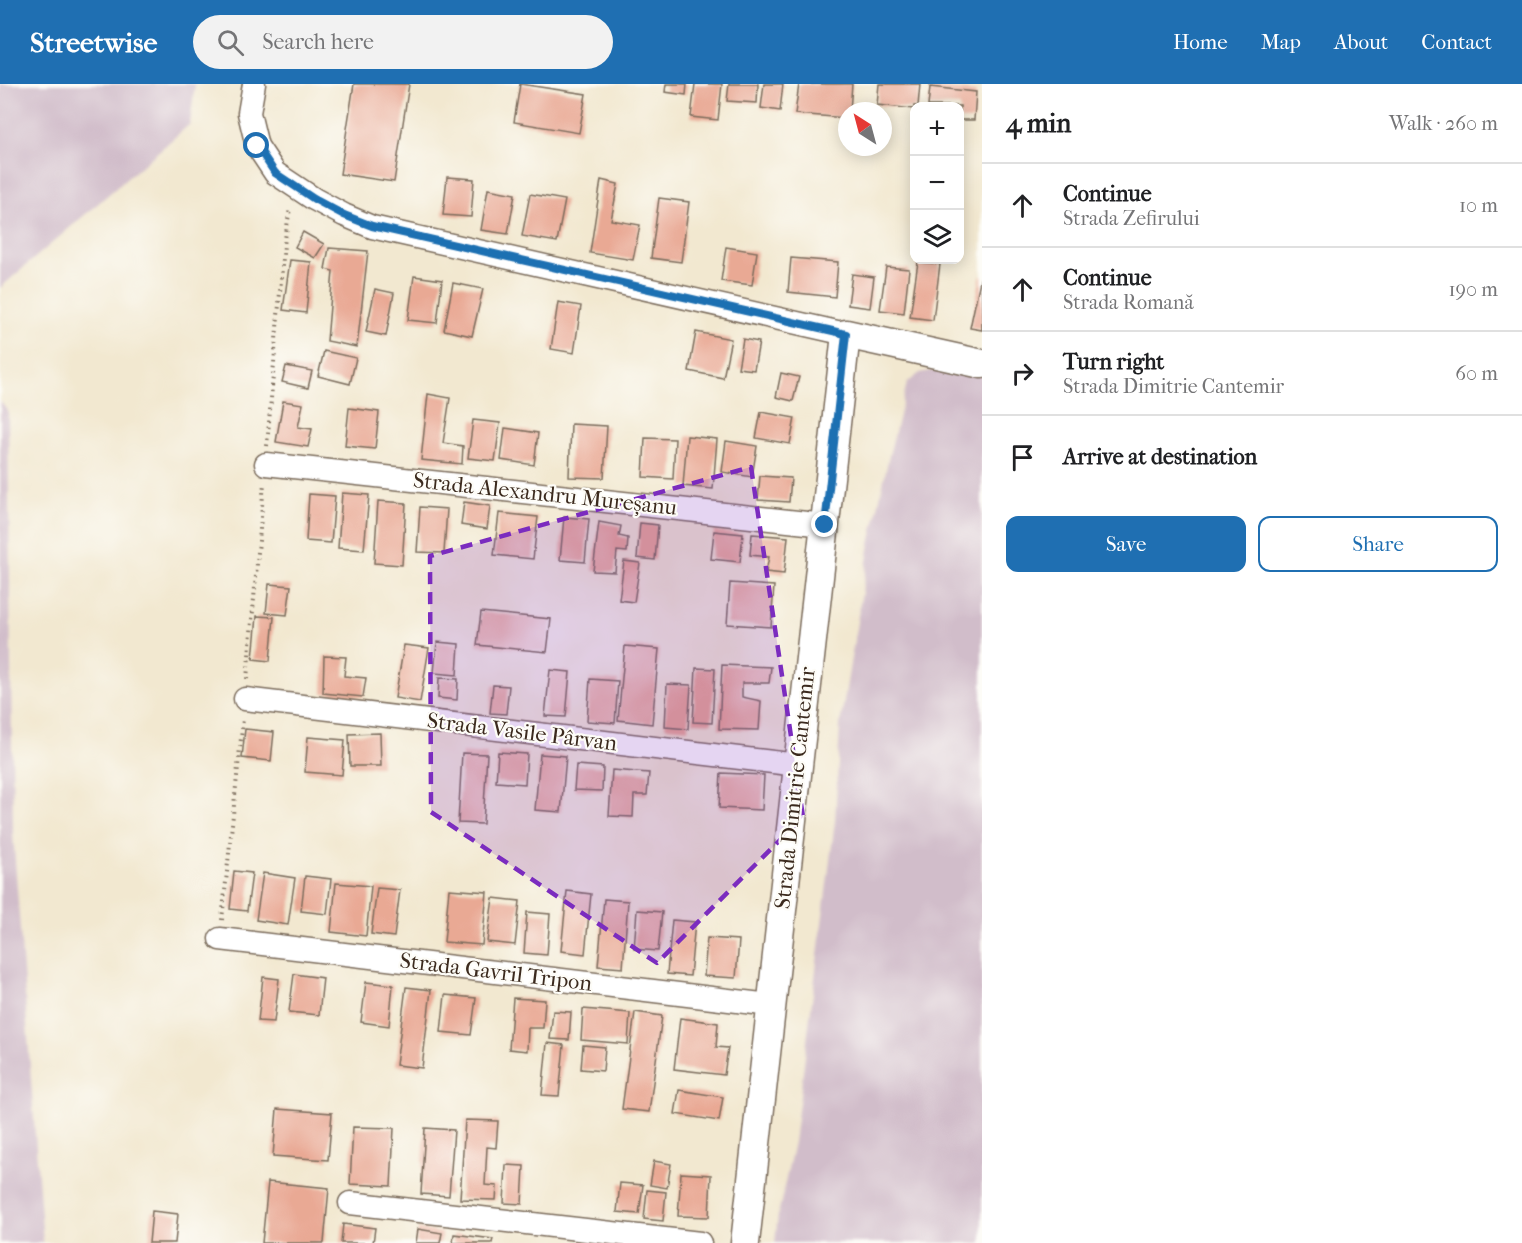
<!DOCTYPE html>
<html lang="en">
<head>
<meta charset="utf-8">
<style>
  body { margin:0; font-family:"IM FELL French Canon",serif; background:#f2f2f2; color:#202124 }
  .controls { position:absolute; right:18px; top:18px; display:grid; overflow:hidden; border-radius:12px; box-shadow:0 3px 15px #0003 }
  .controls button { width:54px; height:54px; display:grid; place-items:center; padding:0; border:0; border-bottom:2px solid #e0e0e0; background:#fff; color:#202124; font:30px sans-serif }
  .compass { position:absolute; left:838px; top:18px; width:54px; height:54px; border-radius:50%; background:#fff; box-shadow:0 3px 15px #0003; rotate:324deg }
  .stop { position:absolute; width:18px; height:18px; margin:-14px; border:4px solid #1f6fb2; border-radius:50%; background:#fff }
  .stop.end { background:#1f6fb2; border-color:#fff; box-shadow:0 2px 6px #0008 }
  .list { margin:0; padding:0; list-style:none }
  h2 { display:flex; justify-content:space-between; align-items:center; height:78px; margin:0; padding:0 24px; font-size:26px }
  h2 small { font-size:20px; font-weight:400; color:#757577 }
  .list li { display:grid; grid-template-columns:39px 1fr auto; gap:18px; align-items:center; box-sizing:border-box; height:84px; padding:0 24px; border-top:2px solid #e0e0e0 }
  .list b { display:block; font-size:22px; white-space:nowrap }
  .list p { margin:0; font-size:20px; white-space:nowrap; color:#757577 }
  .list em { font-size:20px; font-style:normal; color:#757577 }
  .actions { display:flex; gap:12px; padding:18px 24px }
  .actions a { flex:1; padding:14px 0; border:2px solid #1f6fb2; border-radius:12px; text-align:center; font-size:21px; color:#1f6fb2 }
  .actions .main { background:#1f6fb2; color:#fff }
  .icon { flex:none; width:33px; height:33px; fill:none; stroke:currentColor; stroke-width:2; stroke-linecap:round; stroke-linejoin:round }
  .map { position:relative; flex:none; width:982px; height:1159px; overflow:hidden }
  header { display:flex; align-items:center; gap:36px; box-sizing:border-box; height:84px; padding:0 30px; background:#1f6fb2; color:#fff }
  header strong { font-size:28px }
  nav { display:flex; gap:33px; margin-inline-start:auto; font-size:21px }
  .search { width:420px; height:54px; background:#f2f2f2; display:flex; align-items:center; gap:15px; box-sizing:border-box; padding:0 21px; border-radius:33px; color:#757577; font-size:22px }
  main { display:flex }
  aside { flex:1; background:#fff }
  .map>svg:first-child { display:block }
</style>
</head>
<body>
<header>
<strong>Streetwise</strong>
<div class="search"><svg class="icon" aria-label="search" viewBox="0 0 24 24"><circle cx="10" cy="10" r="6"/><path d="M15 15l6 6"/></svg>Search here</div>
<nav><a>Home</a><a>Map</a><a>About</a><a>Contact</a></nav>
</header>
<main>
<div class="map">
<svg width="982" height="1159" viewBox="0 0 982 1159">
  <rect width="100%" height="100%" fill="#fdfcf7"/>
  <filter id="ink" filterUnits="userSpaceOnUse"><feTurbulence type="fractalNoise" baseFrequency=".0167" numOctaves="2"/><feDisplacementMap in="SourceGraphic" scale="12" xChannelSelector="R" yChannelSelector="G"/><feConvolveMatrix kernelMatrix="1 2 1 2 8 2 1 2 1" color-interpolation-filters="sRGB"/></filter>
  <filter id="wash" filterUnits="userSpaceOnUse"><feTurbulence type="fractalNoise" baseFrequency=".008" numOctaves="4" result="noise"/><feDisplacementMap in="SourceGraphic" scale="24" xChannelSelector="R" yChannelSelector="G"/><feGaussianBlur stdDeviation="1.35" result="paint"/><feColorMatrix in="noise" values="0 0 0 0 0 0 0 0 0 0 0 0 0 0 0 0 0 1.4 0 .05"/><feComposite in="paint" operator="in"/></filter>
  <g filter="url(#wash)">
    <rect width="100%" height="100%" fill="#f2e8d0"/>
    <path fill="#d1bdca" d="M0 0H195L190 40 0 204Z
      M982 280V1159H775L778 1131 794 1058 835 737 840 641 869 465 889 372 907 299 920 289 956 282Z
      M0 317 8 328 13 749 43 1159H0Z"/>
    <g id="blocks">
      <path fill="#e9a994" d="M354 0H409L394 98 340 90Z
        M520 0 586 10 579 49 514 38Z
        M666 0H687L686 11 665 8Z
        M695 0H722L718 36 691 33Z
        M729 0H758L757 19 727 17Z
        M764 0H783L780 27 761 24Z
        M799 0H852L850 27H847V34L795 30Z
        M879 0H920L918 22H914V25L877 21Z
        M930 3 976 8 974 36H960V22H928Z
        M447 93 474 95 471 133 443 131Z
        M601 96 618 100 611 136 640 141 633 176 590 169Z
        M488 105 515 110 508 150 481 146Z
        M530 110 565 116 557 158 522 152Z
        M659 114 689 118 681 178 651 174Z
        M303 148 324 160 315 174 295 163Z
        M726 163 757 168 752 201 721 197Z
        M329 164 368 167 357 263 327 257 333 187 325 185Z
        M791 174 838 178 835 213 788 208Z
        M290 176 311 178 306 229 283 226Z
        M918 178 940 180 933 236 910 233Z
        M886 183 909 185 904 229 880 226Z
        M852 190 874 193 870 224 848 221Z
        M414 192 442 196 437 239 408 236Z
        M981 192H982V246L970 244Z
        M453 199 483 205 472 252 444 246Z
        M375 205 394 209 386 252 366 248Z
        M558 218 581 222 574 269 551 265Z
        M696 248 731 255 723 294 689 287Z
        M743 255 759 258 754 286 738 284Z
        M324 267 356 274 350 300 318 292Z
        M286 282 312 287 308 304 282 298Z
        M781 289 799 293 793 317 776 313Z
        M428 310 450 314 443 359 463 362 462 380 421 376Z
        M283 317 303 320 298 343 312 345 308 363 276 358Z
        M349 324 379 328 375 365 345 362Z
        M761 328 795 334 790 360 756 354Z
        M473 336 500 339 495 377 468 374Z
        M571 340 607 342 604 394 569 393Z
        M505 344 538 349 534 381 501 376Z
        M687 352 717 355 713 405 683 402Z
        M645 354 675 355 673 395 643 393Z
        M726 357 757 362 752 393 722 388Z
        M760 392 791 394 789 418 758 416Z
        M342 409 369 411 364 466 338 464Z
        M309 410 335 412 331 459 306 457Z
        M378 417 406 419 402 481 374 479Z
        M464 418 490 422 487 445 461 441Z
        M420 423 447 425 444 469 417 468Z
        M499 429 538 433 533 475 494 471Z
        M564 433 589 435 585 478 560 476Z
        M599 438 621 442 619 452 628 454 627 468 617 467 615 488 593 487Z
        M640 439 658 441 655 476 637 474Z
        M714 447 743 450 740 478 711 475Z
        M752 450 788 453 784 490 766 488 769 473 750 471Z
        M624 477 640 479 634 518 619 516Z
        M730 499 774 502 771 543 727 540Z
        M269 500 291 502 287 531 266 529Z
        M481 528 551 535 547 568 477 561Z
        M257 532 274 533 270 577 253 575Z
        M437 558 459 560 457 591 434 589Z
        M404 561 429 564 420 618 395 614Z
        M625 562 659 565 652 640 618 636Z
        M324 572 346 573 344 592 366 594 363 613 323 609Z
        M722 581 771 583 769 599H742V613L761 617 759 646 719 645Z
        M696 584 715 585 712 639 693 638Z
        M550 586 570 588 566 633 545 632Z
        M439 594 458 595 457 616 438 614Z
        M590 595 618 597 615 639 587 637Z
        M667 600 691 601 688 645 665 643Z
        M493 601 509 602 506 630 490 629Z
        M245 645 274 648 271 677 242 674Z
        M380 649 381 682H350L349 650Z
        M308 653 345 656 342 691 305 688Z
        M498 668 527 670 525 700 496 698Z
        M462 669 487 670 483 740 458 739Z
        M540 670 566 672 561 728 535 726Z
        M576 681 603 683 602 707 574 706Z
        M612 686 649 689 647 711H634L633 733 609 732Z
        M721 689 764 691 762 726 719 724Z
        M234 787 252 789 247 827 230 825Z
        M263 789 295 794 288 841 256 836Z
        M305 792 331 795 327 830 301 827Z
        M336 799 371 802 366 852 331 848Z
        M377 804 400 806 394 853 371 850Z
        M449 805 487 808 482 861 444 858Z
        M567 807 591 810 585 870 561 867Z
        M493 814 520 817 515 861 487 858Z
        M604 815 628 817 623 884 598 882Z
        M637 826 662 828 658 867 634 865Z
        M527 828 550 830 547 871 524 869Z
        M672 836 695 838 690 892 667 890Z
        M707 854 739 856 736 894 704 892Z
        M294 890 323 894 319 931 289 928Z
        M263 893 279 895 274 938 258 937Z
        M366 898 393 901 389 942 361 938Z
        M406 903 431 906 422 984 396 981Z
        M445 911 476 914 471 951 441 948Z
        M513 914 545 916 543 944H528L527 967 509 965Z
        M583 925 630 929 628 960 581 956Z
        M553 927 571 928 569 956 550 955Z
        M635 928 662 932 649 1028 622 1025Z
        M680 934 718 939 716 963 728 964 724 991 674 985Z
        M547 959 564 961 559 1012 542 1011Z
        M583 961 605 963 603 987 581 985Z
        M679 1006 723 1013 719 1037 675 1030Z
        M277 1025 332 1029 328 1076 273 1072Z
        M465 1036 498 1037 496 1064 487 1063 485 1101 497 1102 496 1116 460 1115Z
        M353 1043 394 1044 391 1102 350 1100Z
        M425 1044 454 1046 449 1112 421 1110Z
        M654 1077 671 1080 667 1104 650 1101Z
        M506 1081 524 1082 522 1120 504 1119Z
        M681 1089 711 1091 709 1133 678 1132Z
        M268 1098 329 1104 324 1159H262Z
        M620 1099 643 1101 639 1130 617 1128Z
        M647 1106 666 1108 663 1137 644 1135Z
        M152 1127 178 1130 175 1159H149Z
        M343 1140 375 1144 373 1159H341Z
        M418 1145 442 1149 440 1159H416Z
        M454 1150 493 1155 492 1159H453Z"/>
    </g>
  </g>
  <g filter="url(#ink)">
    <use href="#blocks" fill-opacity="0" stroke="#7b6c5c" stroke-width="1.5"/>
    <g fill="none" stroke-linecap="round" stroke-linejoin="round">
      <defs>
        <path id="minor" d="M254 0 249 29 257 62 275 89 314 115 344 131 372 143 846 250
          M266 380 825 441
          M245 615 798 681
          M220 855 771 921
          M350 1119 700 1159"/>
        <path id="tertiary" d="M745 1159 846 250 982 280"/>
      </defs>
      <use href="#minor" stroke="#7b6c5c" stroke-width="25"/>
      <use href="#tertiary" stroke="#7b6c5c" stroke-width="31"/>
      <path stroke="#7b6c5c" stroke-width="4" stroke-dasharray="1.5 4.5" stroke-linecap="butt" d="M267 362 284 161 290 124
        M247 595 264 399
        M222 836 243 635"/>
      <use href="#minor" stroke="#fff" stroke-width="22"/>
      <use href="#tertiary" stroke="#fff" stroke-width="28"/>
    </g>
  </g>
  <g fill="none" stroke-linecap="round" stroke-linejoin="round" filter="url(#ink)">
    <path stroke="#1f6fb2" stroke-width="8" d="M257 62 275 89 314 115 344 131 372 142 846 250 825 441"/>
  </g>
  <path fill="#7b2cbf" fill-opacity="0.2" stroke="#7b2cbf" stroke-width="4.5" stroke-dasharray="12 8" stroke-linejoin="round" d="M751 383 803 733 657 879 431 728 430 472Z"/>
  <g text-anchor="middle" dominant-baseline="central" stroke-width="4.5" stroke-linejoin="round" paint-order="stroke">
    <g font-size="22" fill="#3b2a1e" stroke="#fdfcf7">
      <text transform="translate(545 410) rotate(6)">Strada Alexandru Mureșanu</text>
      <text transform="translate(522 648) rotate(7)">Strada Vasile Pârvan</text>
      <text transform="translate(795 704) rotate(-84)">Strada Dimitrie Cantemir</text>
      <text transform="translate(496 888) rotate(7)">Strada Gavril Tripon</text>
    </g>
  </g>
</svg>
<div class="controls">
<button>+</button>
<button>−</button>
<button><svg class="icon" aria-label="layers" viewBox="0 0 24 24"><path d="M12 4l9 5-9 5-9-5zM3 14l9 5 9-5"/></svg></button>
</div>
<svg class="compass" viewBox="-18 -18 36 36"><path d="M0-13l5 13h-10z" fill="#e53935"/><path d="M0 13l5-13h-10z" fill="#757577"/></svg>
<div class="stop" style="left:257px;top:62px"></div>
<div class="stop end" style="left:825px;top:441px"></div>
</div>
<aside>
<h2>4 min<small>Walk · 260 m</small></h2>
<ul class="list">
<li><svg class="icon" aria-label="ahead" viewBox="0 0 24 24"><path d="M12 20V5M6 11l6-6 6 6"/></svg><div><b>Continue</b><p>Strada Zefirului</p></div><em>10 m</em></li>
<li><svg class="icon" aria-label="ahead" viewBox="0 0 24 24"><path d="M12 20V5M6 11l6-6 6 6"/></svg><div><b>Continue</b><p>Strada Romană</p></div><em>190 m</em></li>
<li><svg class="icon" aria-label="right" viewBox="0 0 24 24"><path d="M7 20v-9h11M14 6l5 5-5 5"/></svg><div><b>Turn right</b><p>Strada Dimitrie Cantemir</p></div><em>60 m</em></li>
<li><svg class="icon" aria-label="arrive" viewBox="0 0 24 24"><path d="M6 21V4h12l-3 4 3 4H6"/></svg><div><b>Arrive at destination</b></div></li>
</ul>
<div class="actions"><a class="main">Save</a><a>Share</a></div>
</aside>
</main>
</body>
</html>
